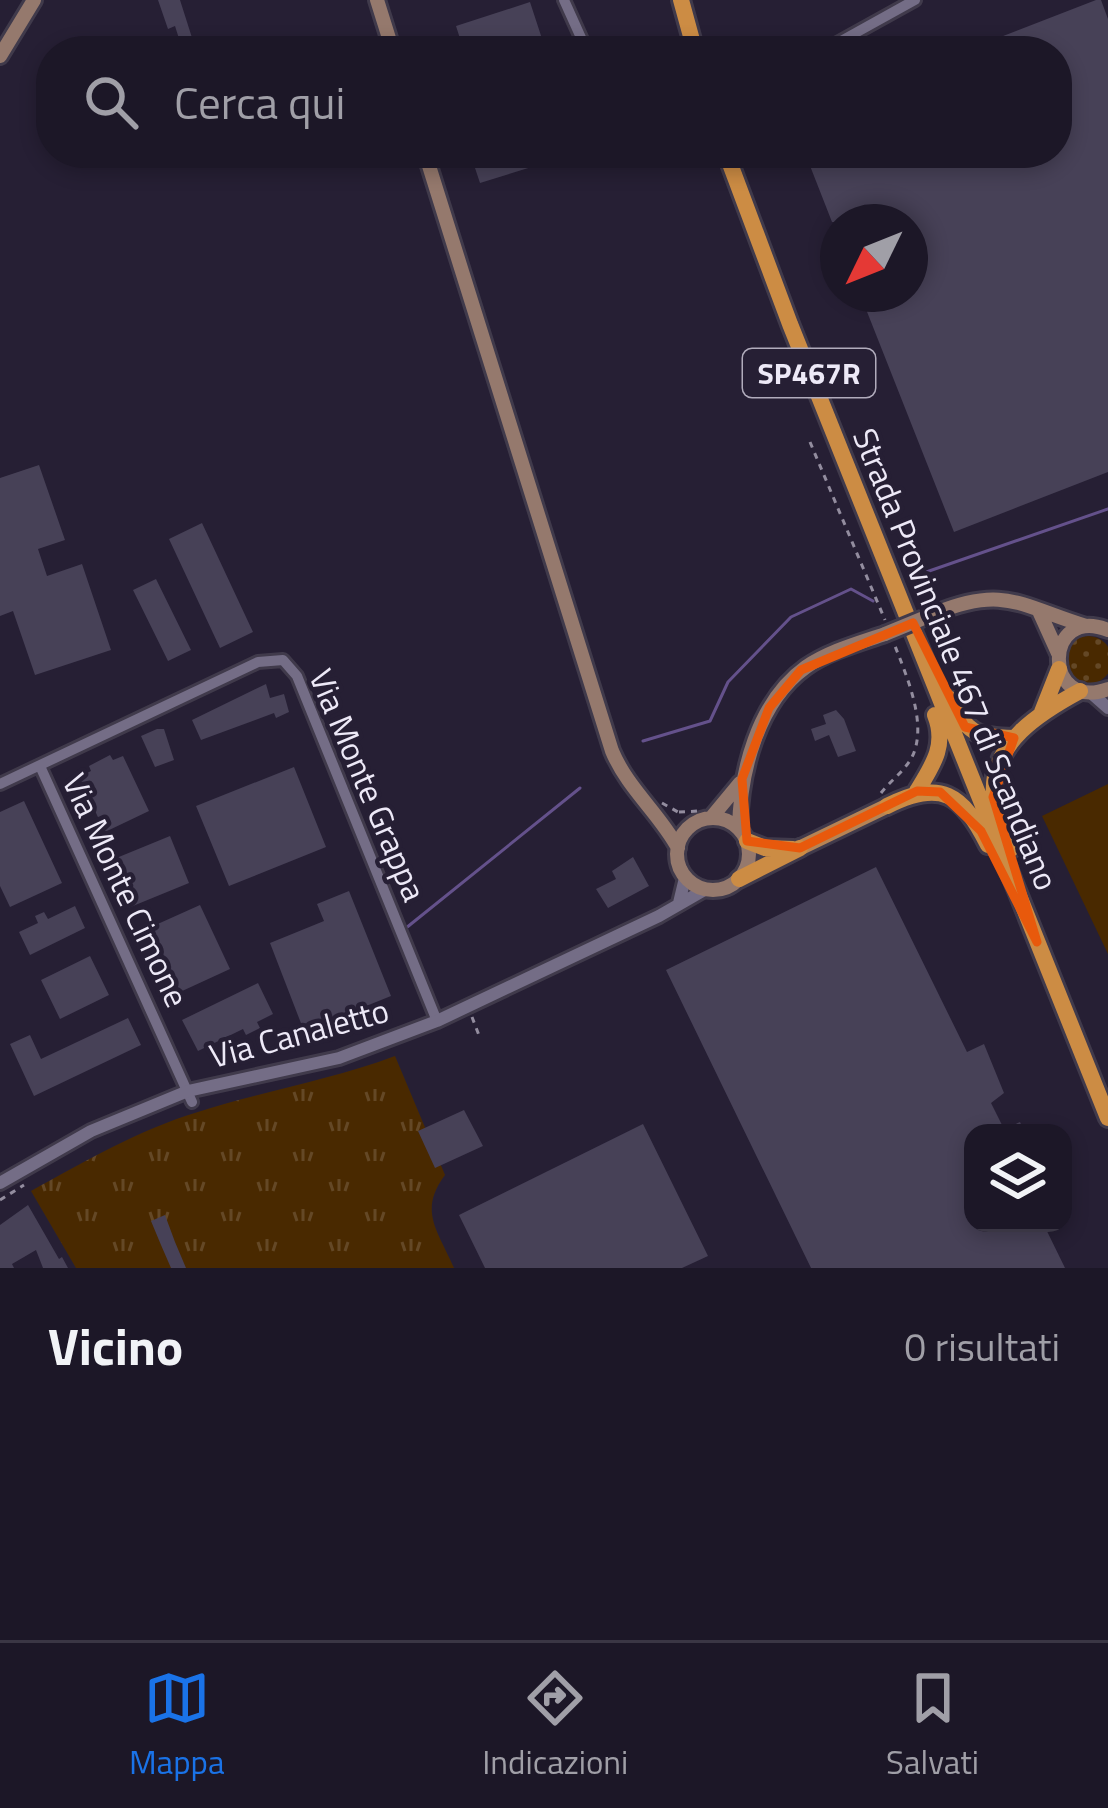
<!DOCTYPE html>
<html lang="it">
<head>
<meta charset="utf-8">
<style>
  body { margin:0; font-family:"Titillium Web",sans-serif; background:#292433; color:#f1f3f6 }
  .controls { position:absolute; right:36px; bottom:36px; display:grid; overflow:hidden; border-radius:24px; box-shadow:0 6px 18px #0003 }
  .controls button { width:108px; height:108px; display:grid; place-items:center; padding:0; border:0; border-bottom:3px solid #3a3644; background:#1c1727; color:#f1f3f6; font:60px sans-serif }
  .compass { position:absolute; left:820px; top:204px; width:108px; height:108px; border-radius:50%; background:#1c1727; box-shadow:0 6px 18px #0003; rotate:227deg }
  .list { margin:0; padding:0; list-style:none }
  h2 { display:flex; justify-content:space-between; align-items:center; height:156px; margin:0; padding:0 48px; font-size:51px }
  h2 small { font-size:39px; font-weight:400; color:#a09fa7 }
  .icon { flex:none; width:66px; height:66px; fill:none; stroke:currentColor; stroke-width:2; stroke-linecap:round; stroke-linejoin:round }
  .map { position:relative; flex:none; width:1108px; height:1268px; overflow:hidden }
  .search { position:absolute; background:#1c1727; box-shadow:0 6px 18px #0003; left:36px; right:36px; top:36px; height:132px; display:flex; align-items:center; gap:30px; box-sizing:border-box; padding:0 42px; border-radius:48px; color:#a09fa7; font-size:45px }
  .sheet { height:372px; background:#1c1727 }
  nav { display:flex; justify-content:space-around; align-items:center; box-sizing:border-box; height:168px; border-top:3px solid #3a3644; background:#1c1727; font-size:33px; color:#a09fa7 }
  nav a { display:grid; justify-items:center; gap:6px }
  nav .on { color:#1a73e8 }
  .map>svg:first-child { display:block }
</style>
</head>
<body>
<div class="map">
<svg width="1108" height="1268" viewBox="0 0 1108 1268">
  <defs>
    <pattern id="grass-dots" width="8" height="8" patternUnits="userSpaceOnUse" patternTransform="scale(3)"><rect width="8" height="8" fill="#492900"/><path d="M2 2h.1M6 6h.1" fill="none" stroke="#644826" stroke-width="1.8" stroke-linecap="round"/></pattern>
    <pattern id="park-tufts" width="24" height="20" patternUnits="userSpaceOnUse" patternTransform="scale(3)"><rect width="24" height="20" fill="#492900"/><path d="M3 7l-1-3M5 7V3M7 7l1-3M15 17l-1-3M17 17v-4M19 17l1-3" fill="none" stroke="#644826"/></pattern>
  </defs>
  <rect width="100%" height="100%" fill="#261f34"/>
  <path fill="url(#grass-dots)" d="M1064 660a24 24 0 1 1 48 0a24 24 0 1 1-48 0Z"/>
  <path fill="url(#park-tufts)" d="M395 1056 445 1175C418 1211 438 1231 454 1268H76L31 1191C86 1161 138 1130 198 1112 263 1091 331 1080 395 1056Z"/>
  <path fill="#492900" d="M1108 784V954L1042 816Z"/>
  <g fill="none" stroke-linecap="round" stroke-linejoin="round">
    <path stroke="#64518b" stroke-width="3" d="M909 578 1108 509
      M643 741 710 721 728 682 791 617 851 589 873 601
      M406 928 580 788"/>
  </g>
  <path fill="#474157" d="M158 0H180L194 44 182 48 175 26 168 29Z
    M1096 0H1101L1108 19V472L954 532 860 294H910V222H832L805 153H1057V51L967 50Z
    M530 2 546 51H464L456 26Z
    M470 153H586V155L552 166 551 161 480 183Z
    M39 465 65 540 38 549 47 576 82 564 111 650 35 675 13 611 0 616V478Z
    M202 523 253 632 220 648 169 539Z
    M156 579 191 650 168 661 133 590Z
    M266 684 270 698 284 694 289 712 276 718 274 713 201 740 192 720Z
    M836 710 844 719 856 751 838 757 829 735 815 741 811 729 826 724 823 715Z
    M157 729H164L174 760 155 767 141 736Z
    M110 755 113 760 123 756 149 811 105 832 79 777 91 771 89 766Z
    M294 767 326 847 229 886 196 806Z
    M24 801 62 883 10 907 0 886V812Z
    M170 836 189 883 128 908 109 861Z
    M633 857 649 886 608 908 596 889 616 879 612 871Z
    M876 867 967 1052 984 1044 1004 1093 991 1103 1004 1129 1020 1122 1025 1133H973V1223H1043L1065 1268H811L666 970Z
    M349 891 391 996 304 1031 270 943 324 921 317 904Z
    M200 905 230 969 180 992 151 927Z
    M75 906 85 928 30 955 19 932 38 923 35 916 44 912 48 919Z
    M90 956 109 995 60 1019 41 980Z
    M258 983 273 1014 257 1022 260 1028 246 1035 243 1029 198 1051 182 1020Z
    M128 1018 141 1045 34 1096 10 1044 30 1035 41 1059Z
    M464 1110 483 1146 435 1168 418 1131Z
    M643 1124 708 1256 682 1268H485L459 1215Z
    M28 1205 59 1259 62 1257 68 1268H43L36 1250 12 1264 14 1268H0V1225Z
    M165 1215 175 1242 186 1268H171L161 1245 151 1221Z"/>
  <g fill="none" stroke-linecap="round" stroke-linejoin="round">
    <defs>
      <path id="minor" d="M564 0 587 51
        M823 51 915 0
        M40 766 192 1102
        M0 784 258 662 283 660 297 676 437 1021"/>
      <path id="tertiary" d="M1091 693 1108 708
        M679 903 685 878 680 867
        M0 1183 91 1131 188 1091 339 1058 437 1021 659 916 706 889"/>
      <path id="secondary" d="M377 0 393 51
        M0 56 34 0
        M425 153 612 751C628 789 659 813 678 848
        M1039 611 1058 653
        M936 613C1004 585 1021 606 1086 626
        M1108 630C1043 604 1042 713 1108 689
        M711 818 740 783
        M677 854a36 36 0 1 1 72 0a36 36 0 1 1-72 0Z
        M739 829C740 773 757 702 806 667 829 651 859 643 885 634"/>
      <path id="primary" d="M800 848 887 806"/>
      <path id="trunk" d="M681 0 695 51
        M726 153 790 324 1108 1118
        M950 699C968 733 974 737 1014 738
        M1042 712 1059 669
        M917 791C933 765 947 745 935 715
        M887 806C941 779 962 793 988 845
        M747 841 765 848 793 849
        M1011 849C1006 832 995 812 994 795 990 743 1041 712 1080 691
        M739 879 800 848"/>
    </defs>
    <use href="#minor" stroke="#403a4b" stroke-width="16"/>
    <use href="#tertiary" stroke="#403a4b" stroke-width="18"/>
    <use href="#secondary" stroke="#403a4b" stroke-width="20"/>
    <use href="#primary" stroke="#403a4b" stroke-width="21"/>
    <use href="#trunk" stroke="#403a4b" stroke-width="22"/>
    <path stroke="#938d9f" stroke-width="3" stroke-dasharray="6 6" stroke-linecap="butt" d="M810 442 885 620
      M881 793C890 781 904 772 912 757 928 725 907 677 895 646
      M662 803 678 812
      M679 812 699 811
      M472 1017 480 1038
      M0 1200 24 1185"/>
    <use href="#minor" stroke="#746d86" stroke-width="10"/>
    <use href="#tertiary" stroke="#746d86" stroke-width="12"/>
    <use href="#secondary" stroke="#95796d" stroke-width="14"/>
    <use href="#primary" stroke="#b68455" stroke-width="15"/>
    <use href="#trunk" stroke="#cc8c44" stroke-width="16"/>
    <defs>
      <path id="secondary-bridge" d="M885 634 936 613"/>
    </defs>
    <use href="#secondary-bridge" stroke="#403a4b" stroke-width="20" stroke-linecap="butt"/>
    <use href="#secondary-bridge" stroke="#95796d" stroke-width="14"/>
  </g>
  <path fill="none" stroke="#e8590c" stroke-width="9" stroke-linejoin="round" d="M913 623 965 727 1014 738 993 797 1037 942 981 831 940 792 917 791 800 848 747 841 742 779 769 708 801 670Z"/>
  <g text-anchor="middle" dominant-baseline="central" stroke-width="9" stroke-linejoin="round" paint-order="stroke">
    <rect fill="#261f34" stroke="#b1acbc" stroke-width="3" x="743" y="349" width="132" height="48" rx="9"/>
    <g font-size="30" font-weight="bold" fill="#ede9f7">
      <text x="809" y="373">SP467R</text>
    </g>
    <g font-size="33" fill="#ede9f7" stroke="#261f34">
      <text transform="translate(956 659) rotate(68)">Strada Provinciale 467 di Scandiano</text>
      <text transform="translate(368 785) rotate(67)">Via Monte Grappa</text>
      <text transform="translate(126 890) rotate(65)">Via Monte Cimone</text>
      <text transform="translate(299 1033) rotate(-15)">Via Canaletto</text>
    </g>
  </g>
</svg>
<div class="controls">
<button><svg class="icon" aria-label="layers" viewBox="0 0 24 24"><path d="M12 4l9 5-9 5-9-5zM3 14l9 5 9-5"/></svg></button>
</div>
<svg class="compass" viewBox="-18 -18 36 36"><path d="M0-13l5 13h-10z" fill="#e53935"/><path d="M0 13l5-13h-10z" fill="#a09fa7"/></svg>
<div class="search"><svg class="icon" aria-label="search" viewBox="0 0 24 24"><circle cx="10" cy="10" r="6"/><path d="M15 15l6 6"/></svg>Cerca qui</div>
</div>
<section class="sheet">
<h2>Vicino<small>0 risultati</small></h2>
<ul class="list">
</ul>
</section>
<nav>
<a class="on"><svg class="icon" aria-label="map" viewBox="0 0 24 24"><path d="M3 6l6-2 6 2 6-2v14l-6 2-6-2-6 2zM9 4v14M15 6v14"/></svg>Mappa</a>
<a><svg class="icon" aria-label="directions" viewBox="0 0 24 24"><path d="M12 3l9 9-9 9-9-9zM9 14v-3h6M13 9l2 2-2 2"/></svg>Indicazioni</a>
<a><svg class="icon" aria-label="saved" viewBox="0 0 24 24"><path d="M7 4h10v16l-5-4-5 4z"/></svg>Salvati</a>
</nav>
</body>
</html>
